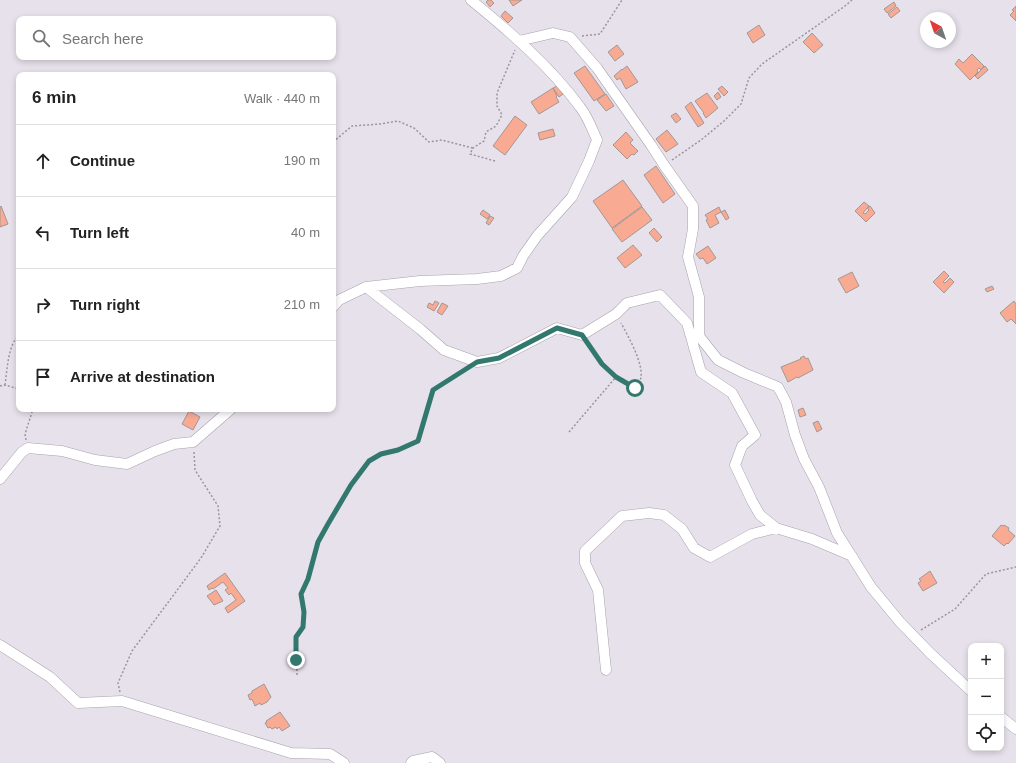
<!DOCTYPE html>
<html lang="en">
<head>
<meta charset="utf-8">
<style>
  body { margin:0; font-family:Helvetica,sans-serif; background:#f6f6f6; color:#222 }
  .controls { position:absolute; right:12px; bottom:12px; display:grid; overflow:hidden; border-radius:8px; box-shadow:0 2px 6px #0003 }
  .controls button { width:36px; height:36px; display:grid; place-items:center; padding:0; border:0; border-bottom:1px solid #e0e0e0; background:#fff; color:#222; font:20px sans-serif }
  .compass { position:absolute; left:920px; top:12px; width:36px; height:36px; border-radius:50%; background:#fff; box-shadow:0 2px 6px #0003; rotate:320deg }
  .stop { position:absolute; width:12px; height:12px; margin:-9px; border:3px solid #32786e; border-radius:50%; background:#fff }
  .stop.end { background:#32786e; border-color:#fff; box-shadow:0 1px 4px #0008 }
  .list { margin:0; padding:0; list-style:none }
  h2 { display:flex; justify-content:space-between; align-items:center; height:52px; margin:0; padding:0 16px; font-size:17px }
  h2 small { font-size:13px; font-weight:400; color:#767676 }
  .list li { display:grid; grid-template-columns:26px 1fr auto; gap:12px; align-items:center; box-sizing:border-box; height:72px; padding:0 16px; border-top:1px solid #e0e0e0 }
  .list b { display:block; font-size:15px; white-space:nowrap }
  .list em { font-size:13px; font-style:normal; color:#767676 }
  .icon { flex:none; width:22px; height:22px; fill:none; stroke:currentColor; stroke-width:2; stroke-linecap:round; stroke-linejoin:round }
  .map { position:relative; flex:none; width:1016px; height:763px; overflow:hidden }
  .search { position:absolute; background:#fff; box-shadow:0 2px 6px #0003; left:16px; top:16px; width:320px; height:44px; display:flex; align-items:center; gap:10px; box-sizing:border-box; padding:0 14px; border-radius:8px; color:#767676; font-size:15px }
  .panel { position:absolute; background:#fff; box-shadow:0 2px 6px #0003; left:16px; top:72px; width:320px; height:340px; border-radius:8px }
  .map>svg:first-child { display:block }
</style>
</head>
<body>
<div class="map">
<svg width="1016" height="763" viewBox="0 0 1016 763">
  <rect width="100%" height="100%" fill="#e7e1eb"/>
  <path fill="#f9aa92" stroke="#a39794" d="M488 0H491L494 3 490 7 486 2Z
    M509 0H522L513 6Z
    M894 2 896 6 887 13 884 9Z
    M1016 6V21L1010 15 1014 11 1012 10Z
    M897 7 900 11 891 18 888 14Z
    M505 11 513 18 508 23 501 16Z
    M759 25 765 35 753 43 747 33Z
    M812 33 823 45 814 53 803 42Z
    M617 45 624 54 615 61 608 52Z
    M972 54 984 66 981 70 979 68 977 70 978 72 970 80 955 64 959 59 963 63Z
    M585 66 605 94 594 101 574 73Z
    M627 66 638 82 626 89 620 78 617 80 614 76 622 69V70Z
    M985 66 988 70 978 79 975 76Z
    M557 86 563 94 559 97 553 88Z
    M722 86 728 92 724 96 718 89Z
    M553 88 557 96 556 97 559 102 539 114 531 102Z
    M718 92 721 97 717 100 714 96Z
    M707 93 718 108 706 118 703 113H704L695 101Z
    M606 94 614 106 606 111 597 100Z
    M691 102 704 123 698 127 685 107Z
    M676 113 681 119 676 123 671 116Z
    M515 116 527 125 505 155 493 146Z
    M553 129 555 136 540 140 538 133Z
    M667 130 678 144 666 152 656 139Z
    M626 132 633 140 630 143 638 151 634 155 632 154 627 159 613 145Z
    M656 166 675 194 663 203 644 175Z
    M623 180 642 206 612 228 593 201Z
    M864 202 869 206 863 213 865 214 869 210 867 208 870 206 875 213 866 222 855 211Z
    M1 206 8 224 0 227V207Z
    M642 207 652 220 622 242 612 229Z
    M719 207 721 212 715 215 719 223 710 228 706 220 708 219 705 215Z
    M483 210 490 215 487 219 480 214Z
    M725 210 729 218 726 220 721 212Z
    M490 216 494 218 489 225 486 223Z
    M654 228 662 237 657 242 649 233Z
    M633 245 642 255 625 268 617 258Z
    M708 246 716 258 707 264 703 258 700 259 696 254Z
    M944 271 949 276 943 282 945 283 950 278 954 282 944 293 933 282Z
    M852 272 859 286 846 293 838 279Z
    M992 286 994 289 987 292 985 289Z
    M435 301 439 303 434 311 427 307 429 303 433 305Z
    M1014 301 1016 304V324L1011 319 1007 322 1000 313Z
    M442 303 448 306 442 315 437 312Z
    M804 356 806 359 808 358 813 370 798 378 797 377 788 382 781 367 801 359 800 358Z
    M803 408 806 415 800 417 798 410Z
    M189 411 200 417 193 430 182 424Z
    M818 421 822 429 817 432 813 423Z
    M1001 525 1003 526 1004 525 1009 528 1008 530 1015 536 1008 544 1007 543 1004 546 992 536Z
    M930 571 937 583 923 591 918 583 921 581 919 579Z
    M225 573 245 601 228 613 225 608 236 600 231 593 229 595 225 590 228 588 223 582 213 589 212 588 209 590 207 586Z
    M216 590 223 601 214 605 207 596Z
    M264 684 271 697 267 702 261 705 260 703 255 706 252 699 250 700 248 695 252 693V691Z
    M280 712 290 726 282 731 279 727 277 729 276 727 272 729 270 727 268 728 265 723 267 722 266 721Z"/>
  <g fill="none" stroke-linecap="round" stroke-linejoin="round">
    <defs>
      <path id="minor" d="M519 41 553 33 570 37 597 68 651 145 664 165 693 206V229L688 257 699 297V336L718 360 744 373 778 387 786 402 795 435 804 459 819 487 837 533 871 587 900 622 930 653 971 691
        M366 287 420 329 444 350 477 362 499 358 557 328 582 335 616 314 627 303 660 295 687 323 701 372 732 393 755 435 742 446 735 465 752 501 760 515 776 528 812 539 852 556
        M333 307 339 300 366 287 420 281 477 279 501 276 517 268 523 256 537 236 572 197 589 161 597 140C592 129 588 117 580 107 550 66 510 32 471 0
        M0 479 22 452 28 448 62 451 95 460 127 464 155 451 174 444 193 442 231 409
        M0 645 50 677 78 703 122 701 291 753 330 754 344 763
        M606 670 598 590 585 563V551L622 516 649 513 664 515 682 529 694 548 710 557 752 534 776 528
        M1001 717 1016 729
        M411 763 413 761 432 757 440 763"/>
    </defs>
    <use href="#minor" stroke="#a8a2ac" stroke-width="11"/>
    <path stroke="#9a959d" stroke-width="1.5" stroke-dasharray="2 2" stroke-linecap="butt" d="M582 36 600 34 622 0
      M333 142 352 126 380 124 398 121 414 128 429 142 442 140 473 148
      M672 160 701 140 724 121 741 104 749 78 762 64 845 6 852 0
      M495 161 470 154 473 148 484 141 486 132 496 126 502 115 497 106V93L515 50
      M19 301 18 304 19 306
      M616 377 635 388C637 385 641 380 641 377 643 362 628 336 621 323
      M5 385C7 372 8 343 19 336
      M0 386 5 385 19 389
      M569 432 616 377 602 364 587 342
      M26 440 25 434 33 409
      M921 630 955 609 986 574 1016 567
      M297 675 296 637 303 627 304 612 301 594 307 579 318 542 351 485 369 461 381 454 398 450 418 441 433 390 467 369
      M120 692 118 683 132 651 201 558 220 526 218 506 195 470 194 452"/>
    <use href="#minor" stroke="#fff" stroke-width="10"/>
  </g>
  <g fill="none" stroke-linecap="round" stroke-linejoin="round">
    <path stroke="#32786e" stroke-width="5" d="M296 660V637L303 627 304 612 301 594 308 579 318 542 328 524 351 485 369 461 381 454 398 450 418 441 433 390 477 362 499 358 557 328 582 335 602 364 616 377 635 388"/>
  </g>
</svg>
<div class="controls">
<button>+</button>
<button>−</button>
<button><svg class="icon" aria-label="locate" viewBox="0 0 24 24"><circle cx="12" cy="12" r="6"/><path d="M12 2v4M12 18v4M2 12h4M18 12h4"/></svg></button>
</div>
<svg class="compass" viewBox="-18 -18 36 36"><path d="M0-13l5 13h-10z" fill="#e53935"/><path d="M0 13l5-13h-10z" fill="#767676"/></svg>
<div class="stop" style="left:635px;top:388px"></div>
<div class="stop end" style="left:296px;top:660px"></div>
<div class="search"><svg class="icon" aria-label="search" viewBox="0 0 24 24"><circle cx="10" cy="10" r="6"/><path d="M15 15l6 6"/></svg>Search here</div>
<section class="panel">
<h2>6 min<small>Walk · 440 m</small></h2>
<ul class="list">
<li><svg class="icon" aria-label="ahead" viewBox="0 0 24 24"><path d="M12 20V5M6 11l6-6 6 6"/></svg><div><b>Continue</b></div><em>190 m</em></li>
<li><svg class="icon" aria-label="left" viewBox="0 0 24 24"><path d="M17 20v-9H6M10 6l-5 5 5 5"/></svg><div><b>Turn left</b></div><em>40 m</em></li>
<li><svg class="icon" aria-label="right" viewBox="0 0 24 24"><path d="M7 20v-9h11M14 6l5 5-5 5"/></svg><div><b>Turn right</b></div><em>210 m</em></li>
<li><svg class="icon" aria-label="arrive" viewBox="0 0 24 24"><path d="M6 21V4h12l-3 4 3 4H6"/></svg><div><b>Arrive at destination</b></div></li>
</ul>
</section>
</div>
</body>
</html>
